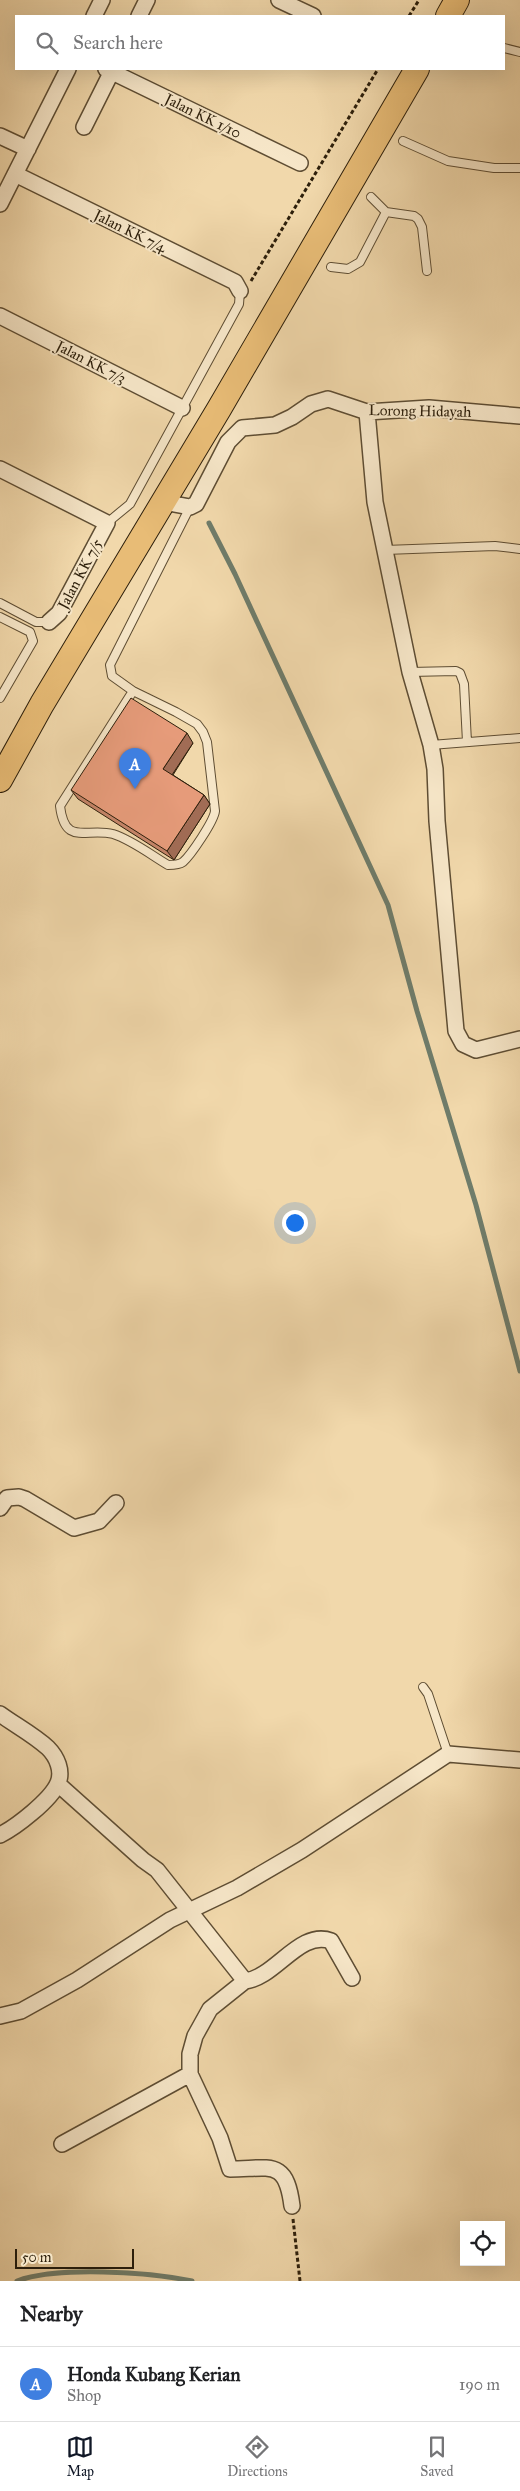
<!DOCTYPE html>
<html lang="en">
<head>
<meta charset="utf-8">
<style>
  body { margin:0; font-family:"IM FELL Great Primer",serif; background:#f6f6f6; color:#202124 }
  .controls { position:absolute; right:15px; bottom:15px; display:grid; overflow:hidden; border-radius:0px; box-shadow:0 5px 20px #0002 }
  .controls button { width:45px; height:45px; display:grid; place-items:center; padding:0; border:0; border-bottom:1px solid #e0e0e0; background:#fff; color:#202124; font:25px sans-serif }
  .scale { position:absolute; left:15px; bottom:12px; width:119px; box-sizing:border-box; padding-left:5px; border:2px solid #2d1f0b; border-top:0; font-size:14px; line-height:18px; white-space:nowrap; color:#2d1f0b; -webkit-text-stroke:4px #f6e6c8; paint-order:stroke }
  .you { position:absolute; left:294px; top:1222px; width:18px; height:18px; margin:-12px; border:4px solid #fff; border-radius:50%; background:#1a73e8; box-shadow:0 0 0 8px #1a73e833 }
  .badge { display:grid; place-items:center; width:32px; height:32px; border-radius:50%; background:#111827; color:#fff; font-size:16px; font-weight:700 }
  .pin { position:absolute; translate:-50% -41px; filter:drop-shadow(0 1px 2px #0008) }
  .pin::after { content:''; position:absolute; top:26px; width:18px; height:15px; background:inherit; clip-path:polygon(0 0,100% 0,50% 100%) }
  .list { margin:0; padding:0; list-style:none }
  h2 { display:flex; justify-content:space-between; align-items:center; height:65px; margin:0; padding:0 20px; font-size:21px }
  h2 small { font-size:16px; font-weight:400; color:#757577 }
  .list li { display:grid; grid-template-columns:32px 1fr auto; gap:15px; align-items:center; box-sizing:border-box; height:75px; padding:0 20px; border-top:1px solid #e0e0e0 }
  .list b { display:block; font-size:19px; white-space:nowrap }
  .list p { margin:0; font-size:16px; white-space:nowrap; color:#757577 }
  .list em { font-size:16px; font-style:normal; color:#757577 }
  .icon { flex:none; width:28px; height:28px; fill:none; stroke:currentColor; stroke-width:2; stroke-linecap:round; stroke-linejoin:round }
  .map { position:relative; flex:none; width:520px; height:2281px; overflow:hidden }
  .search { position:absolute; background:#fff; box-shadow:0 5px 20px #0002; left:15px; right:15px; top:15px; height:55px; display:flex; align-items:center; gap:12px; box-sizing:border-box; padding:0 18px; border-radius:0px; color:#757577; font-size:19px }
  .sheet { height:140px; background:#fff }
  nav { display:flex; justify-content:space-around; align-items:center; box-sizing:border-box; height:70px; border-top:1px solid #e0e0e0; background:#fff; font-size:14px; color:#757577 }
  nav a { display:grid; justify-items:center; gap:2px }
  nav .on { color:#111827 }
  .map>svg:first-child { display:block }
</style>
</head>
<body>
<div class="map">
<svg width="520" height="2281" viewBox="0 0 520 2281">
  <rect width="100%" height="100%" fill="#f1d8ab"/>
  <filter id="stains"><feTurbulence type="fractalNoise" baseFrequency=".004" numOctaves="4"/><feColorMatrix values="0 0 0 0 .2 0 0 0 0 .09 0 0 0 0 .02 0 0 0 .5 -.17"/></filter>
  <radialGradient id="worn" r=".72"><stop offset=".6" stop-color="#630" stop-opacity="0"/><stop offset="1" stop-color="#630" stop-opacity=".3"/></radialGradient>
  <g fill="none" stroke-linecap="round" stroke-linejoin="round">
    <path stroke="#6f7c6a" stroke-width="5" d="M209 523 235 574 388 905 417 1011 476 1205 520 1371
      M17 2281C58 2266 148 2272 192 2281"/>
    <defs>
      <path id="lane" d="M504 48 520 52
        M403 141 448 161 494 168H520
        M371 197 386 212 414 216 418 219 422 227 427 271
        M331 267 348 269 360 262 386 212
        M107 523 130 504 239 304 240 291
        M385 550 495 546 520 549
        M0 603 36 622H49
        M0 617 30 632 33 641 0 698
        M410 672 456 671 460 673 464 684 467 742
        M133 691 176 712 197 724 203 732 207 742 215 811C214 821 191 855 183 862 179 865 173 865 168 865 151 855 132 840 113 834 86 827 65 847 60 806L133 691 112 676 110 665 190 507
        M431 745 520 738
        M423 1687 428 1694 448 1754"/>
      <path id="street" d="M279 0 313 16
        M94 16 102 0
        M139 16 147 0
        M106 69 300 163
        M84 127 113 69
        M0 136 28 149
        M15 174 235 282 240 291
        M0 204 68 69
        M0 316 182 408
        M367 412 375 502 410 672 431 745 435 769 437 821 456 1031 463 1044 476 1050 520 1039
        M0 469 107 523 59 613 49 622
        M163 502 190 507 196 504 228 442 242 428 275 425 292 417 311 404 328 399 367 412 429 408 520 416
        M0 1508 7 1498 19 1497 25 1499 74 1528 99 1521 116 1503
        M0 1714C15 1725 34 1735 48 1748 57 1757 63 1771 58 1783 51 1800 16 1827 0 1835
        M58 1784 143 1860 157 1870 245 1981C275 1978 300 1929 331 1941L352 1978
        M245 1981 210 2009 195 2036 190 2054V2074L220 2138 230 2169C270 2169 286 2158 292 2206
        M0 2016 21 2011 77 1980 170 1920 237 1888 302 1850 448 1754 520 1760
        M62 2144 190 2074"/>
      <path id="primary" d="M448 16 457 0
        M0 780 42 704 219 409 417 69"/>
    </defs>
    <use href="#lane" stroke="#5e4d33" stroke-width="10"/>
    <use href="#street" stroke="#5e4d33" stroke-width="18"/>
    <use href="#primary" stroke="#2d1f0b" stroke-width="26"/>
    <path stroke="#2d1f0b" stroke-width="3" stroke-dasharray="4 2.5" stroke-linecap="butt" d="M409 16 419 0
      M251 281 378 69
      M293 2219 300 2281"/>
    <use href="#lane" stroke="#f6e6c8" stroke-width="8"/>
    <use href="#street" stroke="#f6e6c8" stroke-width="15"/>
    <use href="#primary" stroke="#e8bc76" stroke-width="24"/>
  </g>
  <path fill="#c68569" stroke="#2d1f0b" d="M193 743 173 775 204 795 210 804 174 860 78 799 71 790Z"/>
  <path fill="#a16c55" stroke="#2d1f0b" d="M187 733 193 743 170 778 163 769Z
    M204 795 210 804 174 860 167 851Z"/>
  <path fill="#e69b7a" stroke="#2d1f0b" d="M131 698 187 733 163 769 204 795 167 851 71 790Z"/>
  <g text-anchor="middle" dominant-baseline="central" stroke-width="4" stroke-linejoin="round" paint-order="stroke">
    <g font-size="15" fill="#2d1f0b" stroke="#f6e6c8">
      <text transform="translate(203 116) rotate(26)">Jalan KK 1/10</text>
      <text transform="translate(130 231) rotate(26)">Jalan KK 7/4</text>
      <text transform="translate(91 362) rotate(27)">Jalan KK 7/3</text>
      <text transform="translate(420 411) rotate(1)">Lorong Hidayah</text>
      <text transform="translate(80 574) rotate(-62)">Jalan KK 7/5</text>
    </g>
  </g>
  <rect width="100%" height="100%" filter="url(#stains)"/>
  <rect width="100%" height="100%" fill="url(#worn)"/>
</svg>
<div class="controls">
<button><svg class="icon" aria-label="locate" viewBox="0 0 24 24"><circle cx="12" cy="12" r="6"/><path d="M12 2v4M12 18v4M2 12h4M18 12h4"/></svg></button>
</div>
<div class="scale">50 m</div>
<div class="you"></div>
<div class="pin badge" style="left:135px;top:789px;background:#3f7fe0">A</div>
<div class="search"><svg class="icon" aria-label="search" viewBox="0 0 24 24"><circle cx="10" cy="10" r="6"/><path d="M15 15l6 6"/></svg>Search here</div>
</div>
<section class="sheet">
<h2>Nearby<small></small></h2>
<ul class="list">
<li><span class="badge" style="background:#3f7fe0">A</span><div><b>Honda Kubang Kerian</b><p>Shop</p></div><em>190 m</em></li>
</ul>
</section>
<nav>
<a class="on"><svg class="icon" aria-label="map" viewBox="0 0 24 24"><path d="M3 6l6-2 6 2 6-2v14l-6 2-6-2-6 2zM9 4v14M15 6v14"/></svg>Map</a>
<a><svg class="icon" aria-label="directions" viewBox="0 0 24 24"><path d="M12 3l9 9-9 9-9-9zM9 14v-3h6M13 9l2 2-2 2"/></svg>Directions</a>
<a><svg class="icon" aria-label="saved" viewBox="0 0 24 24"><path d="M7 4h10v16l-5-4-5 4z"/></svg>Saved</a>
</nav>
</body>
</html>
